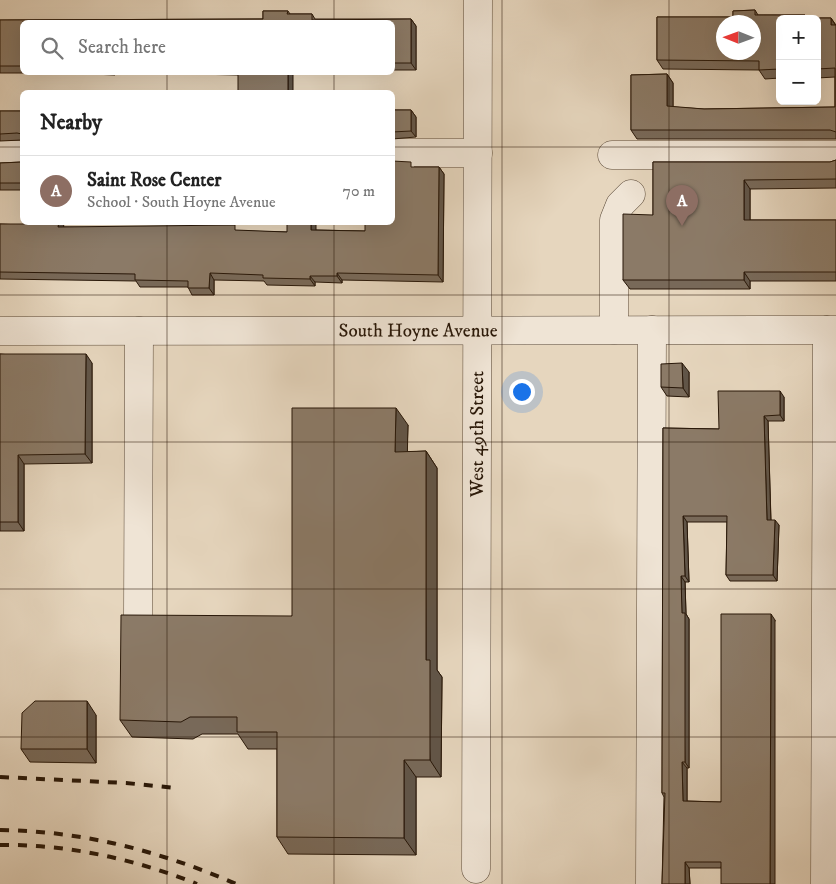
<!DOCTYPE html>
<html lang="en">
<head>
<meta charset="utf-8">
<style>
  body { margin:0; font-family:"IM FELL DW Pica",serif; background:#f6f6f6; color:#222 }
  .controls { position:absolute; right:15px; top:15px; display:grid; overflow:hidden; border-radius:8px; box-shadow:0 5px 20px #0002 }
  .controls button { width:45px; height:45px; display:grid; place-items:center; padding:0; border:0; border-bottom:1px solid #e0e0e0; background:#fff; color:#222; font:25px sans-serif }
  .compass { position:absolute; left:716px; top:15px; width:45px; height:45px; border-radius:50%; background:#fff; box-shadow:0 5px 20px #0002; rotate:271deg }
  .you { position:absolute; left:521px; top:391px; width:18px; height:18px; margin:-12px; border:4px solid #fff; border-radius:50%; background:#1a73e8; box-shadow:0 0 0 8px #1a73e833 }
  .badge { display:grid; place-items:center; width:32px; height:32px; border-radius:50%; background:#b45309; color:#fff; font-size:16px; font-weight:700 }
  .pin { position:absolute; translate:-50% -41px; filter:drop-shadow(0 1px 2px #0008) }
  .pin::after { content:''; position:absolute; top:26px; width:18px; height:15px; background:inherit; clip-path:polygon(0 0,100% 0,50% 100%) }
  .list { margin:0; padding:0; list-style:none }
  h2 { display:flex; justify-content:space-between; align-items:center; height:65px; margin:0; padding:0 20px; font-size:21px }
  h2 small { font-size:16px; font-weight:400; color:#767676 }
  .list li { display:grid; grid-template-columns:32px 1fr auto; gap:15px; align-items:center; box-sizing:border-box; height:70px; padding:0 20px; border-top:1px solid #e0e0e0 }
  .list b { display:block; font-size:19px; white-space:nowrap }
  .list p { margin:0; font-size:16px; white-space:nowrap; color:#767676 }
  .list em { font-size:16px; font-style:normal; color:#767676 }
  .icon { flex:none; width:28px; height:28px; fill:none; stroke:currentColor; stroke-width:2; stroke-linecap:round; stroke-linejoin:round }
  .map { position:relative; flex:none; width:836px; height:884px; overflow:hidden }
  .search { position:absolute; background:#fff; box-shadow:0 5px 20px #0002; left:20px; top:20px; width:375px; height:55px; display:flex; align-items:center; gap:12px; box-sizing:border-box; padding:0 18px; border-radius:8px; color:#767676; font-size:19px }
  .panel { position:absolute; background:#fff; box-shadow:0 5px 20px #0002; left:20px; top:90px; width:375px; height:135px; border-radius:8px }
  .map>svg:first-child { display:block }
</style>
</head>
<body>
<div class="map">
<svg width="836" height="884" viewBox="0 0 836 884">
  <rect width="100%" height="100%" fill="#e6d6be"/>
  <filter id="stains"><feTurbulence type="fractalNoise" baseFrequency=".004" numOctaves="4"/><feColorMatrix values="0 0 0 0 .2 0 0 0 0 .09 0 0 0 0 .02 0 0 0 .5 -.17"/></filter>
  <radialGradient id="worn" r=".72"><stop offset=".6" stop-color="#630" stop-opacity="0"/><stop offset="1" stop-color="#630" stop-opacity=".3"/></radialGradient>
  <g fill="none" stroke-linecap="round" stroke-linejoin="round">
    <defs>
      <g id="minor">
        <path d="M392 153H478"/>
        <path d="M0 155H22"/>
        <path d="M612 155H836"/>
        <path d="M614 330V220L620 205 631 194"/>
        <path id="s1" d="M0 331 836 330"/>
        <path d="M138 616 139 331"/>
        <path id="s2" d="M476 869 478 0"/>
        <path d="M650 884 652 330"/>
        <path d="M825 884 827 330"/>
      </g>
    </defs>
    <use href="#minor" stroke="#584736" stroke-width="29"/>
    <use href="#minor" stroke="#efe4d5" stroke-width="28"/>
    <path stroke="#281708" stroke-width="4" stroke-dasharray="9 9" stroke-linecap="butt" d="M0 777 126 783 176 788
      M0 830C83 831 160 851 236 884
      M0 845C67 844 135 859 197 884"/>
  </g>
  <path fill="#786959" stroke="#281708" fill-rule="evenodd" d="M755 10 758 15H805L807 18H831L836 25V139H637L631 130V75L667 74 673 83V107L704 109 835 107V77L817 78V19H780V78L765 79 759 70 663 69 657 60V17H733V11ZM724 22H754V52H724Z
    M263 11H288L290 14H312L315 19H411L416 26V70H392V22H22V72L39 73H0V20L263 19Z
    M91 72H115V75L92 74Z
    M192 72H340V73H293L238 75 193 74Z
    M392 110H411L416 117V137L392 139Z
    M0 111H22V140L0 141Z
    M836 160V188L750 189V220H836V281H750V289H630L623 280 653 215V162H830Z
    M22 162V190H0V163Z
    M414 167H439L444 174 443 282 342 280V283L315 282V286L267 285 264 281 214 280V295H192L188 287H140L136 281 0 279V224L64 227 287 232 316 230 365 231Z
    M0 354 92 363V463L24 464V531H0Z
    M689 372V397L667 396 661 387Z
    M784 397V421H768L771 520 779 525 777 581H730L726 575 727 522H687L689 582H685L686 614 689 619V768H687V801L721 802 775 620 721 868H689L690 884H662L664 797 662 793 663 428 719 429Z
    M408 425 407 452 426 451 437 468V670L442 677 441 777H416V855L288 854 277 837V749H248L238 734H202L193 739 132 737 120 720 292 616Z
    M96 715V763L30 762 21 749Z"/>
  <path fill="#615548" stroke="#281708" d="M831 18 836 26 831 25Z
    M411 19 416 26V70L411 63Z
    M288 72 293 73V92H288Z
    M667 74 673 83V115L667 106Z
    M411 110 416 117V137L411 131Z
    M439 167 444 174 443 282 438 275Z
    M744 180 750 189V229L744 220Z
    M59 222H64L63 234 58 227Z
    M311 222H316V237L311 230Z
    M744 272 750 281V289L744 280Z
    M210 273 214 280V295L209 288Z
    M337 273 342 280V283L337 276Z
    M310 276 315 282V286L310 279Z
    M86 354 92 363V463L85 454Z
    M682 363 689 372V397L683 388Z
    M780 391 784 397V421L780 415Z
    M396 408 408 425 407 469 395 452Z
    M764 416 768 421 771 525 767 520Z
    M426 451 437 468V670L442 677 441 777 430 760 426 660Z
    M18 455 24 464V531L18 522Z
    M683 516 687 522 689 582 685 576Z
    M775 520 779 525 777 581 773 575Z
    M681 576 685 582 686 614 689 619V768L685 762Z
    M771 614 775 620V884H770Z
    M87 701 96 715V763L87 749Z
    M404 760 416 777V855L404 838Z
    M682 762 687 768V807L683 801Z
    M685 862 689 868 690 884H685Z"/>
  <path fill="#8b7a67" stroke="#281708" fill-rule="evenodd" d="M755 10V15H805V18H831V25H836V132L830 130H631V75L667 74V106L704 109 835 107V68L817 69V19H780V69L759 70V61L657 60V17H733V11ZM724 22H754V52H724Z
    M263 11H288L287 14H312V20L411 19V63H392V22H22V66H0V20L263 19Z
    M238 72H288V92H238Z
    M392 110H411V131L392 132Z
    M0 111H22V134L17 133 0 134Z
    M836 160V179L744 180V220H836V272H744V280H623V214L653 215V162H830Z
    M392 161 411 162V167H439L438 275 337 273V276H310V279L263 278V275L210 273 209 288H188V281L135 280V274L0 272V224H36V222H59L58 227 235 225V230L287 232V222H311V230L365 231V222H392Z
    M22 162V183H0V163Z
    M0 354H86L85 454 18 455V522H0Z
    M682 363 683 388 661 387V364Z
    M718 391H780V415L764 416 767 520H775L773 575H726L727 516H683L685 576H681L682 613H685V762H682L683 801 721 802V614H771L770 884H721V862H685V884H662L665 793H662L663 428 719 429Z
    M292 408H396L395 452 426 451V660H430V760H404V838L277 837V732H237V717H190L181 722 120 720 121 615 292 616Z
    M35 701H87V749H21L22 713Z"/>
  <path fill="none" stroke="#281708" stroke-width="1" stroke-opacity="0.55" d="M167 0V22M334 0V22M502 0V884M669 0V884M167 72V92M334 72V92M0 147H22M392 147H836M167 222V884M334 222V884M0 295H836M0 442H836M0 589H836M0 737H836"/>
  <g text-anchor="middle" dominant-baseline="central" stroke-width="4" stroke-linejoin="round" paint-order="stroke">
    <g font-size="19" fill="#281708" stroke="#efe4d5">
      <text stroke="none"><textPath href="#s1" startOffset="418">South Hoyne Avenue</textPath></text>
      <text stroke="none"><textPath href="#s2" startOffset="435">West 49th Street</textPath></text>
    </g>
  </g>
  <rect width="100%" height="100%" filter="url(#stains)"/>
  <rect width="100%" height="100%" fill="url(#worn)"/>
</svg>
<div class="controls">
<button>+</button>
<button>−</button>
</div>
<svg class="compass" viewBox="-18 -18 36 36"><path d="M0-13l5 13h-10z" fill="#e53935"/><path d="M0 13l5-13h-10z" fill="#767676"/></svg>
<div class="you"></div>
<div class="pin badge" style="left:682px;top:226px;background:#8d6e63">A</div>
<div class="search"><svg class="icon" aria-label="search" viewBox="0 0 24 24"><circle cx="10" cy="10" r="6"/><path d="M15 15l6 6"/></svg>Search here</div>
<section class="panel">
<h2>Nearby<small></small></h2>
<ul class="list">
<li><span class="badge" style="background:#8d6e63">A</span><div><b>Saint Rose Center</b><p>School · South Hoyne Avenue</p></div><em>70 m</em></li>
</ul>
</section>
</div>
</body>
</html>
